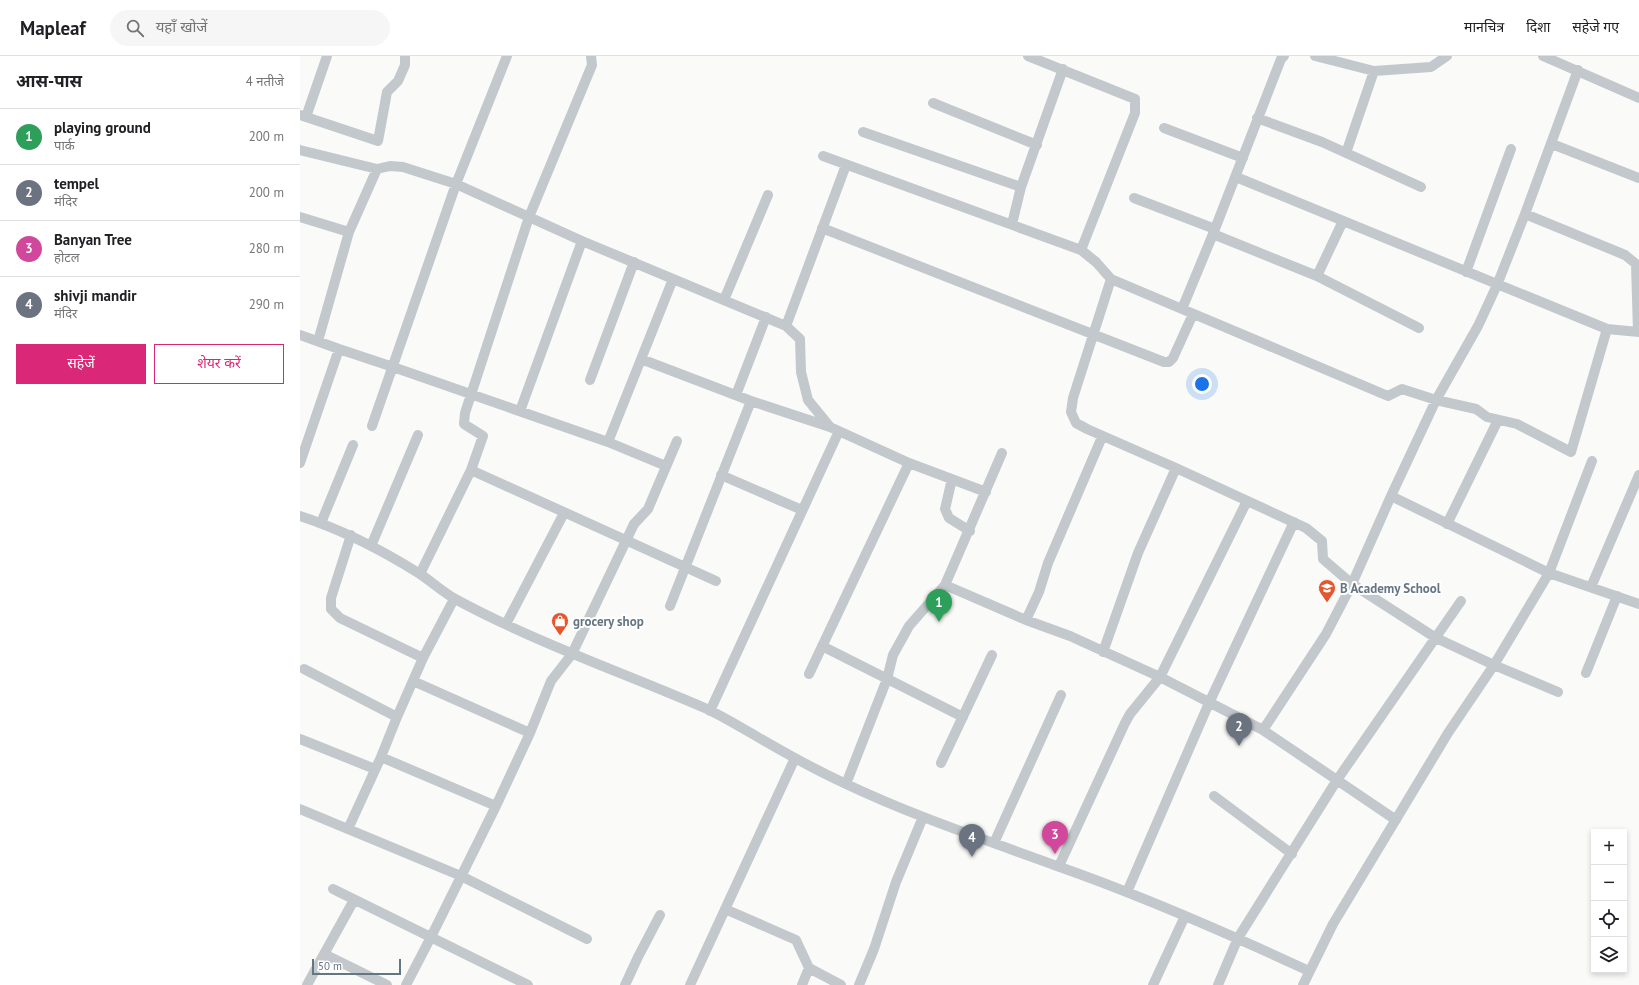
<!DOCTYPE html>
<html lang="hi">
<head>
<meta charset="utf-8">
<style>
  body { margin:0; font-family:"PT Sans","Noto Sans Devanagari",sans-serif; background:#f6f6f6; color:#202124 }
  .controls { position:absolute; right:12px; bottom:12px; display:grid; overflow:hidden; border-radius:0px; box-shadow:0 2px 6px #0003 }
  .controls button { width:36px; height:36px; display:grid; place-items:center; padding:0; border:0; border-bottom:1px solid #e0e0e0; background:#fff; color:#202124; font:20px sans-serif }
  .scale { position:absolute; left:12px; bottom:10px; width:89px; box-sizing:border-box; padding-left:4px; border:2px solid #657683; border-top:0; font-size:11px; line-height:14px; white-space:nowrap; color:#657683; -webkit-text-stroke:3px #fff; paint-order:stroke }
  .you { position:absolute; left:902px; top:328px; width:14px; height:14px; margin:-10px; border:3px solid #fff; border-radius:50%; background:#1a73e8; box-shadow:0 0 0 6px #1a73e833 }
  .badge { display:grid; place-items:center; width:26px; height:26px; border-radius:50%; background:#db2777; color:#fff; font-size:13px; font-weight:700 }
  .pin { position:absolute; translate:-50% -33px; filter:drop-shadow(0 1px 2px #0008) }
  .pin::after { content:''; position:absolute; top:21px; width:14px; height:12px; background:inherit; clip-path:polygon(0 0,100% 0,50% 100%) }
  .list { margin:0; padding:0; list-style:none }
  h2 { display:flex; justify-content:space-between; align-items:center; height:52px; margin:0; padding:0 16px; font-size:17px }
  h2 small { font-size:13px; font-weight:400; color:#757577 }
  .list li { display:grid; grid-template-columns:26px 1fr auto; gap:12px; align-items:center; box-sizing:border-box; height:56px; padding:0 16px; border-top:1px solid #e0e0e0 }
  .list b { display:block; font-size:15px; white-space:nowrap }
  .list p { margin:0; font-size:13px; white-space:nowrap; color:#757577 }
  .list em { font-size:13px; font-style:normal; color:#757577 }
  .actions { display:flex; gap:8px; padding:12px 16px }
  .actions a { flex:1; padding:9px 0; border:1px solid #db2777; border-radius:0px; text-align:center; font-size:14px; color:#db2777 }
  .actions .main { background:#db2777; color:#fff }
  .icon { flex:none; width:22px; height:22px; fill:none; stroke:currentColor; stroke-width:2; stroke-linecap:round; stroke-linejoin:round }
  .map { position:relative; flex:none; width:1339px; height:929px; overflow:hidden }
  header { display:flex; align-items:center; gap:24px; box-sizing:border-box; height:56px; padding:0 20px; background:#fff; border-bottom:1px solid #e0e0e0 }
  header strong { font-size:19px }
  nav { display:flex; gap:22px; margin-inline-start:auto; font-size:14px }
  .search { width:280px; height:36px; background:#f6f6f6; display:flex; align-items:center; gap:10px; box-sizing:border-box; padding:0 14px; border-radius:22px; color:#757577; font-size:15px }
  main { display:flex }
  aside { flex:1; background:#fff }
  .map>svg:first-child { display:block }
</style>
</head>
<body>
<header>
<strong>Mapleaf</strong>
<div class="search"><svg class="icon" aria-label="search" viewBox="0 0 24 24"><circle cx="10" cy="10" r="6"/><path d="M15 15l6 6"/></svg>यहाँ खोजें</div>
<nav><a>मानचित्र</a><a>दिशा</a><a>सहेजे गए</a></nav>
</header>
<main>
<aside>
<h2>आस-पास<small>4 नतीजे</small></h2>
<ul class="list">
<li><span class="badge" style="background:#2e9e5b">1</span><div><b>playing ground</b><p>पार्क</p></div><em>200 m</em></li>
<li><span class="badge" style="background:#6b7280">2</span><div><b>tempel</b><p>मंदिर</p></div><em>200 m</em></li>
<li><span class="badge" style="background:#d1479c">3</span><div><b>Banyan Tree</b><p>होटल</p></div><em>280 m</em></li>
<li><span class="badge" style="background:#6b7280">4</span><div><b>shivji mandir</b><p>मंदिर</p></div><em>290 m</em></li>
</ul>
<div class="actions"><a class="main">सहेजें</a><a>शेयर करें</a></div>
</aside>
<div class="map">
<svg width="1339" height="929" viewBox="0 0 1339 929">
  <rect width="100%" height="100%" fill="#fafaf8"/>
  <g fill="none" stroke-linecap="round" stroke-linejoin="round">
    <path stroke="#c3c8cc" stroke-width="10" d="M728 0 835 43V57L781 194
      M1015 0 1074 15 1131 11 1147 0
      M1243 0 1339 42
      M633 47 737 89
      M0 59 78 85 87 36 98 25 105 9V0
      M6 61 27 0
      M957 62 1022 86 1121 131
      M864 72 943 102
      M563 76 721 131
      M1252 88 1339 122
      M0 94 77 113 90 110 103 111 156 128 282 185 486 270 500 283 501 316 508 344 530 371
      M1046 97 1074 15
      M523 100 781 194 796 206 811 223 1088 340 1102 333 1136 344 1176 353 1187 361 1217 368 1271 396 1307 273
      M936 121 1307 273 1339 276
      M834 142 915 173
      M1225 158 1325 199 1336 208 1338 276
      M0 161 49 176
      M712 168 721 131 763 13
      M522 172 864 306H869L873 302 893 258
      M913 178 1017 220 1119 272
      M1166 216 1211 93
      M1017 220 1043 165
      M811 223 773 342 771 356 776 367 787 373 876 412 1006 472 1022 485 1023 503 1052 528 1136 582 1194 609 1258 636
      M424 244 468 139
      M882 253 913 178 981 3 984 0
      M486 270 546 109
      M0 279 39 293 93 311 308 386 366 410
      M18 285 49 176 77 113
      M341 303 451 345 530 371 609 407 686 436
      M290 324 334 206
      M436 339 466 261
      M220 355 282 185
      M72 370 156 128 207 0
      M308 386 373 223
      M0 407 39 293
      M171 414 416 525
      M421 419 502 454
      M652 423 645 453 649 462 670 475
      M1091 440 1249 517 1339 548
      M0 460C43 474 82 494 120 518 132 526 144 537 157 544 237 587 324 617 407 653 424 661 440 671 456 680 485 697 514 713 544 727 613 760 686 784 757 810 843 840 927 877 1009 915
      M21 467 53 389
      M1147 468 1198 364
      M51 479 31 542V553L40 562 123 602
      M71 490 118 379
      M120 518 171 414 183 380 164 368 165 357 229 161 292 9 291 0
      M645 529 726 564 770 580 860 621 963 674 1096 764
      M1291 531 1339 419
      M370 550 451 345
      M726 564 739 536 748 507 802 381
      M206 568 264 457
      M522 590 663 661
      M803 596 838 497 876 412
      M4 613 97 661
      M1286 617 1317 540
      M509 618 609 407
      M113 625 230 677
      M410 655 539 375
      M963 674 1026 578 1052 528 1091 440 1136 344 1178 270 1197 229 1225 158 1278 14
      M0 683 75 713
      M81 701 196 750
      M641 707 692 599
      M546 728 587 623 593 599 609 570 645 529 702 397
      M914 740 992 798
      M0 753 161 820 287 883
      M48 773 81 701 97 661 123 602 154 543
      M694 787 761 639
      M759 810 825 667 830 658 860 621 947 445
      M33 833 228 929
      M827 836 909 647 994 466
      M425 853 496 884 509 912 541 929
      M24 898 87 929
      M7 929 54 844
      M106 929 131 881 196 750 230 677 251 625 272 598 334 468 348 453 377 385
      M325 929 338 901 360 859
      M390 929 495 702
      M502 929 509 912
      M559 929 574 893 596 826 623 761
      M853 929 885 860
      M918 929 938 882 1037 724 1161 545
      M1003 929 1033 868 1148 677 1194 609 1249 517 1292 405"/>
  </g>
  <defs>
    <symbol id="school-pin" viewBox="-11 -11 22 30"><path d="M0 17L-7.5 6A9.5 9.5 0 1 1 7.5 6Z" fill="#e4572e" stroke="#fff"/><path d="M0-5L7-2L0 1L-7-2ZM-4 1L0 2.5L4 1V4Q0 6-4 4Z" fill="#fff"/></symbol>
    <symbol id="shop-pin" viewBox="-11 -11 22 30"><path d="M0 17L-7.5 6A9.5 9.5 0 1 1 7.5 6Z" fill="#e4572e" stroke="#fff"/><path d="M-5-2.5h2.3a2.7 3.5 0 0 1 5.4 0H5L5.5 6h-11ZM-1.5-2.5h3a1.5 2.3 0 0 0-3 0Z" fill="#fff"/></symbol>
  </defs>
  <g fill-rule="evenodd">
    <use href="#school-pin" x="1017" y="522" width="20" height="27"/>
    <use href="#shop-pin" x="250" y="555" width="20" height="27"/>
  </g>
  <g text-anchor="middle" dominant-baseline="central" stroke-width="4" stroke-linejoin="round" paint-order="stroke">
    <g font-size="13" font-weight="bold" fill="#657683" stroke="#fff" text-anchor="start">
      <text x="1040" y="532">B Academy School</text>
      <text x="273" y="565">grocery shop</text>
    </g>
  </g>
</svg>
<div class="controls">
<button>+</button>
<button>−</button>
<button><svg class="icon" aria-label="locate" viewBox="0 0 24 24"><circle cx="12" cy="12" r="6"/><path d="M12 2v4M12 18v4M2 12h4M18 12h4"/></svg></button>
<button><svg class="icon" aria-label="layers" viewBox="0 0 24 24"><path d="M12 4l9 5-9 5-9-5zM3 14l9 5 9-5"/></svg></button>
</div>
<div class="scale">50 m</div>
<div class="you"></div>
<div class="pin badge" style="left:639px;top:566px;background:#2e9e5b">1</div>
<div class="pin badge" style="left:939px;top:690px;background:#6b7280">2</div>
<div class="pin badge" style="left:755px;top:798px;background:#d1479c">3</div>
<div class="pin badge" style="left:672px;top:801px;background:#6b7280">4</div>
</div>
</main>
</body>
</html>
